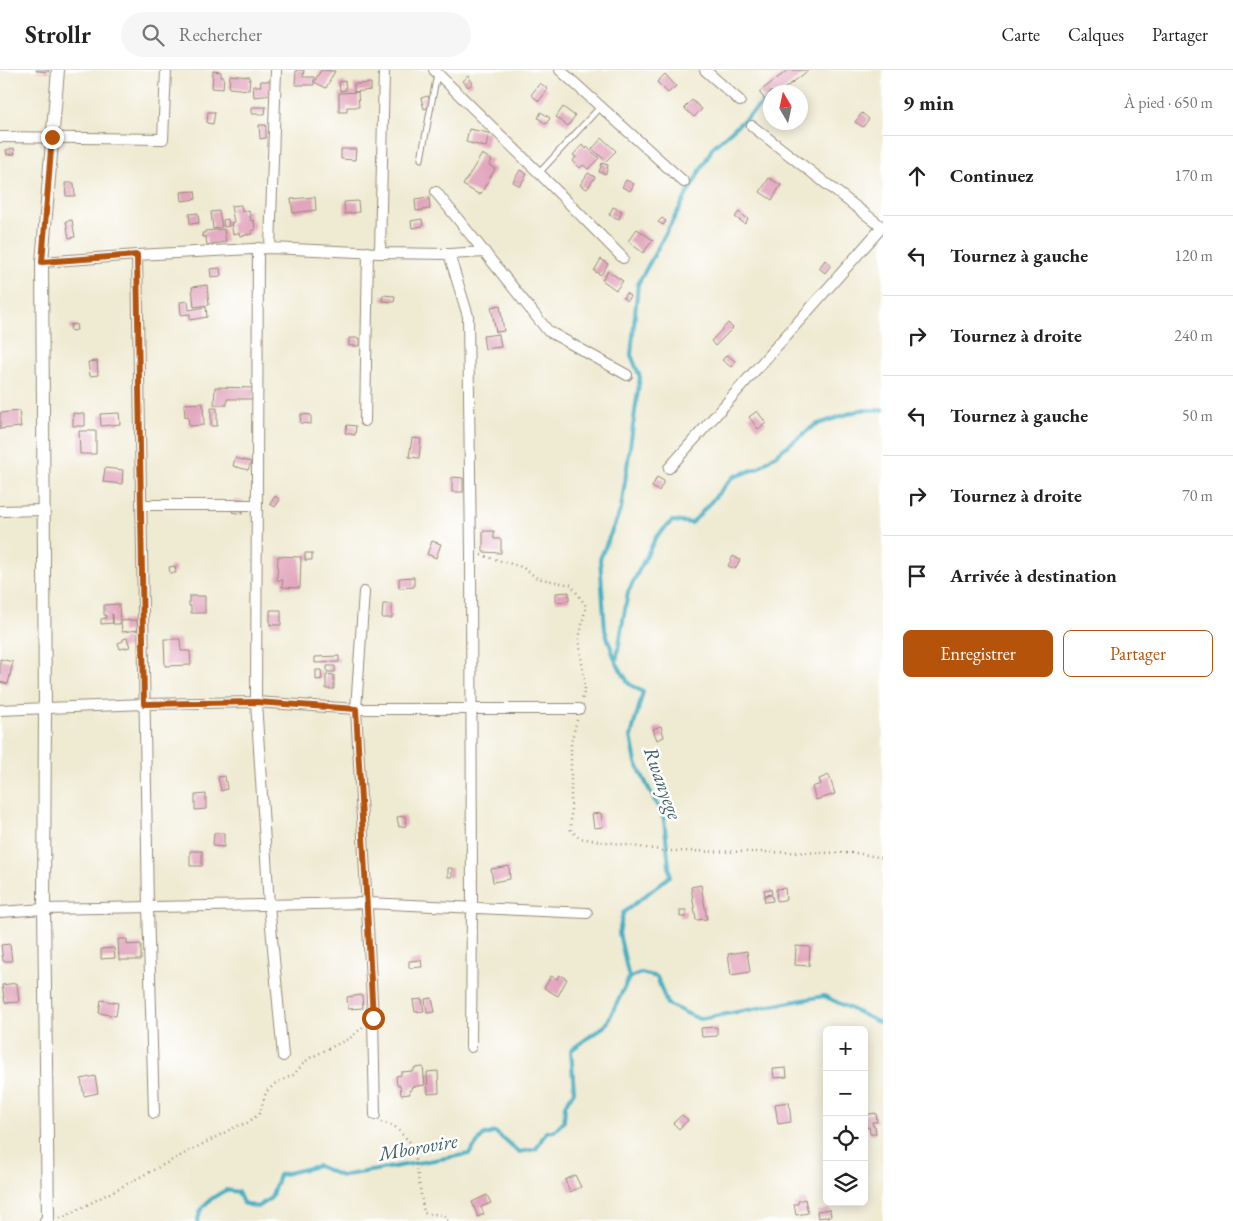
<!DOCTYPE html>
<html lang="fr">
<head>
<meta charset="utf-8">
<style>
  body { margin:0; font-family:"EB Garamond",serif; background:#f6f6f6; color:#222 }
  .controls { position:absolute; right:15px; bottom:15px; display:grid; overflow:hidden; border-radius:8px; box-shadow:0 2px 12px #0003 }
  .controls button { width:45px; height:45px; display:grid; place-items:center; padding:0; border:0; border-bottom:1px solid #e0e0e0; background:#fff; color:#222; font:25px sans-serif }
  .compass { position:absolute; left:763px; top:15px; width:45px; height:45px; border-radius:50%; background:#fff; box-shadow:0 2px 12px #0003; rotate:351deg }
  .stop { position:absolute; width:15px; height:15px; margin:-11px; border:4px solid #b45309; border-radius:50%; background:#fff }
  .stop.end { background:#b45309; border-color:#fff; box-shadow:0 1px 5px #0008 }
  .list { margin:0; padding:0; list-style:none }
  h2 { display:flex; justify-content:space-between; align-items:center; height:65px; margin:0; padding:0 20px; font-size:21px }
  h2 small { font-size:16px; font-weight:400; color:#767676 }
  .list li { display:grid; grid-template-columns:32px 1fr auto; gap:15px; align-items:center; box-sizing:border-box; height:80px; padding:0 20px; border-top:1px solid #e0e0e0 }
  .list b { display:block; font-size:19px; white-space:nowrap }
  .list em { font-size:16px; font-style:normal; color:#767676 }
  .actions { display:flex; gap:10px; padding:15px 20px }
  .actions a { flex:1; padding:11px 0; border:1px solid #b45309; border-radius:8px; text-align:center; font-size:18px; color:#b45309 }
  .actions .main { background:#b45309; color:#fff }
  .icon { flex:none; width:28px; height:28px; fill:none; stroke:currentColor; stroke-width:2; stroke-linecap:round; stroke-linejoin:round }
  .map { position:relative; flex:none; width:883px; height:1151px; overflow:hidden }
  header { display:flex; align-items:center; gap:30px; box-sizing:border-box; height:70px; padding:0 25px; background:#fff; border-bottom:1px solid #e0e0e0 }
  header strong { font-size:24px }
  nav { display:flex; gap:28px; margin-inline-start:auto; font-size:18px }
  .search { width:350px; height:45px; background:#f6f6f6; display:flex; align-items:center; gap:12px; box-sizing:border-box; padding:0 18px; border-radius:28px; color:#767676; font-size:19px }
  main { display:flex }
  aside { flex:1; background:#fff }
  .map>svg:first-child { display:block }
</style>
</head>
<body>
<header>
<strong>Strollr</strong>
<div class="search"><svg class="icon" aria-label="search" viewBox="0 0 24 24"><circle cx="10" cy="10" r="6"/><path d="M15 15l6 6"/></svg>Rechercher</div>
<nav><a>Carte</a><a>Calques</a><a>Partager</a></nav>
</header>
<main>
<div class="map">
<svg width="883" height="1151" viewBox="0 0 883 1151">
  <rect width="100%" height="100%" fill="#fff"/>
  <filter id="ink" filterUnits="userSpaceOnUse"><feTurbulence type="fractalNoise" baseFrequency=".02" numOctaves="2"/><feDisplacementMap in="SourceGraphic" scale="10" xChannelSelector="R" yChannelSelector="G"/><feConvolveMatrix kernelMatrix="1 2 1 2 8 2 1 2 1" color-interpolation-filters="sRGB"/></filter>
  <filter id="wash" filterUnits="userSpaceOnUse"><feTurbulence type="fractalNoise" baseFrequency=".0096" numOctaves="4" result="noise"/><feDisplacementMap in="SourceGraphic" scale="20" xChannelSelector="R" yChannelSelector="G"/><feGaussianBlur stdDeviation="1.12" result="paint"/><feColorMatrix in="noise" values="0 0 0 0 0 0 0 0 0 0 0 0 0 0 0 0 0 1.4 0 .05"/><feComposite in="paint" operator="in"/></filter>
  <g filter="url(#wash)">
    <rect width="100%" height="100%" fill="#efead2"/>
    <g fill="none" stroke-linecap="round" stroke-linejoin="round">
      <path stroke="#43aec2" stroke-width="4" d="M615 590 605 560 600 489 621 439 640 307 631 285 638 214 713 77 770 27
        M629 908 619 863 623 843 670 806 664 749 636 693 631 666 643 622 629 614 616 592 628 522 656 467 672 451 692 453 733 407 758 398 815 355 860 340H883
        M198 1151C199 1135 213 1127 226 1120L238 1122 243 1133 257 1137 271 1128 279 1105 318 1096 341 1106 469 1084 483 1066 495 1062 519 1082 536 1079 546 1062 554 1061 564 1051 565 1035 574 1022 571 980 606 955 629 908 641 903 657 907 667 934 699 949 824 926 878 952 883 951"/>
    </g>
    <g id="blocks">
      <path fill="#e2a5bd" d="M36 0H49V2L36 1Z
        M296 0H304L303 7H314V15H295Z
        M321 0 335 1 326 18 314 12Z
        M788 0H809L780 22H770V30L767 32 759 22Z
        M213 1 221 2V7H224L223 19 212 18Z
        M665 4 676 16 668 23 657 12Z
        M230 5 250 7 249 20 229 18Z
        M468 6 473 13 468 17 463 11Z
        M260 11H272L273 25 254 27 253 16H261Z
        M345 11 346 20 340 21 339 12Z
        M371 13V20L354 22V14Z
        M540 13 548 19 539 31 531 25Z
        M358 22 359 37H347V42H339V23Z
        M428 26 432 36 424 39 421 28Z
        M692 30 702 39 694 47 684 38Z
        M252 37H266L265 44H252Z
        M563 37 575 46 568 56 556 47Z
        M208 42H215L213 54 207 53Z
        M541 42 550 48 546 54 538 48Z
        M862 43 869 49 863 57 855 52Z
        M259 55H266V68L260 69Z
        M469 59 489 63 486 77 466 72Z
        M602 68 616 81 606 91 592 79Z
        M582 75 586 79 587 77 599 88 588 99 583 95 580 98 573 91 576 87 573 85Z
        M14 78 15 84 7 85 6 80Z
        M341 79H356L355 90 341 89Z
        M482 84 492 90 489 95 495 99 480 125 463 115Z
        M602 93 608 95 606 104 599 102Z
        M520 100 527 104 520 116 513 112Z
        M588 103 595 107 587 119 580 115Z
        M769 108 781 115 772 130 760 122Z
        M626 110 634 114 630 121 622 117Z
        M65 113H74L75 126H66Z
        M195 121 196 129 182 131 181 122Z
        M315 127 316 140 293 143 291 129Z
        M429 127 430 139 416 141 415 129Z
        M358 131 359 142 345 144 344 132Z
        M241 135 242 142 249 140 251 151 254 150 255 160 251 161 252 164 240 166 239 163 233 164 231 153 234 152 231 136Z
        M613 137 622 141 619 149 609 145Z
        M219 141 222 157 213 159 211 142Z
        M739 142 748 149 745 154 735 147Z
        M198 143 199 153 190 154 189 144Z
        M662 148 666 151 663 155 658 152Z
        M228 149 229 156 224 157 223 150Z
        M422 149 423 156 412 158 411 151Z
        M72 150 75 167 69 168 66 151Z
        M224 159 226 172 207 175 206 167H203L202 163H205V161Z
        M637 159 653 170 643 183 628 171Z
        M601 189 608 194 601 205 594 201Z
        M825 190 831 195 825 203 819 198Z
        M220 198 221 206 211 207 210 199Z
        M608 201 623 211 616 220 602 210Z
        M207 215 209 235 194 237 192 217Z
        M626 223 630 226 627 231 623 228Z
        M383 225 395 226 394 232 382 231Z
        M188 231 189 240 206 237 207 247 190 250V244L181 245 180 232Z
        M500 235 504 261 496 262 491 237Z
        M728 253 733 258 715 276 711 271Z
        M76 254 77 260 71 261 70 255Z
        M499 264 501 277 485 279 483 266Z
        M349 268H359V276H349Z
        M727 285 735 291 731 297 722 290Z
        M97 291 98 305 90 306 88 292Z
        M215 317 254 318 253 329H227V335H214Z
        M203 333 204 355 189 356 188 346 185 347 184 334Z
        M211 338H217V356H211Z
        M19 341 21 357 0 359V343Z
        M757 341 766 353 758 359 749 347Z
        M73 343 85 344V356H73Z
        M119 343 120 354 101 356 100 344Z
        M301 344 311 345V354L300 353Z
        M347 355 356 356 355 365 345 363Z
        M79 361H96V384H80Z
        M412 368 421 369 419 388 409 387Z
        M235 388 251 392 248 400 233 396Z
        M105 398 123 400 122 414 103 412Z
        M452 407 463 408V422H452Z
        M657 407 664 411 659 421 652 417Z
        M275 426 280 430 275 437 270 434Z
        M235 430 244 432 242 444 232 442Z
        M483 461H494V469H501V483L483 482Z
        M432 471 441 474 436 488 427 484Z
        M305 483H312V490H305Z
        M278 486 301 487 300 518 282 517 283 510H277Z
        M733 486 740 490 735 499 728 496Z
        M175 496 176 503H170L169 497Z
        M414 507V517L399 518V508Z
        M569 522V531L556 532V523Z
        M189 526H205V543H191V536H189Z
        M119 534 120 554H113V544H112L113 553 101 554V549L106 548V545H104V535Z
        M383 534H392V548H382Z
        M270 540H281V555H270Z
        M137 550 138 560 122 562 121 551Z
        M127 568 130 577 120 579 118 573 123 571V569Z
        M164 569H180L181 581H190L191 595 165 596Z
        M339 586V592L315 593V587Z
        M0 589 13 592 8 614 0 612Z
        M327 596H335V602H327Z
        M316 600H321L322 609 316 610Z
        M326 604 334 605V619H326Z
        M661 656 664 667 657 670 653 659Z
        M829 705 835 724 816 730 812 717 821 714 819 709Z
        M225 706 227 719 221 721 218 707Z
        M206 724V739L195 740V725Z
        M601 743 603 757 594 758 592 744Z
        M405 746 406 756 399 757 397 747Z
        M214 763H224V777L213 776Z
        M190 781H202V796H190Z
        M509 796 510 809 493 812 491 799Z
        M448 798H452V807H448Z
        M701 815 707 849 696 850 691 817Z
        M785 818 786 830 777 831 776 819Z
        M771 819 772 824 765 825 764 820Z
        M772 825 773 831 765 832 764 826Z
        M680 840H686V847H680Z
        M118 869H127V875L141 874V890H119Z
        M10 874 12 891H3L1 875Z
        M796 876 810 877 809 896 795 895Z
        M114 878 115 888 101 889V879Z
        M747 881 750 902 731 905 728 884Z
        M421 890 422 897 409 898V891Z
        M559 905 567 909 558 926 544 918 551 906 557 909Z
        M17 913 19 932 5 933 2 915Z
        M362 925 363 938 348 939 347 927Z
        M432 928 435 942 427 943 425 929Z
        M422 929 424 941 415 942 413 930Z
        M101 930 118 933 116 946 99 943Z
        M717 957V966L702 967 701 958Z
        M423 997 425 1015 411 1017 412 1020H409L410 1024 401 1025 400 1015H397L396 1006 401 1005V1002L414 1001V998Z
        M786 998 787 1007 774 1008 773 999Z
        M438 1001 439 1023 428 1024 427 1002Z
        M95 1006 98 1023 84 1026 81 1009Z
        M789 1032 791 1052 778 1054 775 1034Z
        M876 1043 877 1052H872L873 1056H875L876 1064H870L869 1057 867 1058 866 1053H864V1045Z
        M682 1045 688 1050 679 1059 673 1053Z
        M575 1105 581 1117 570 1122 565 1110Z
        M487 1125 491 1133 481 1137 484 1144 478 1147 472 1132Z
        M805 1129 808 1143 796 1145 794 1134H798V1131Z
        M830 1139 831 1146 818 1148 817 1141Z"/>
    </g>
  </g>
  <g filter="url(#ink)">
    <use href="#blocks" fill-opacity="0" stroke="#958a78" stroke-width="1"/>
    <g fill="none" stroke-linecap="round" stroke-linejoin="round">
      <defs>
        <path id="service" d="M421 89 437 4
          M539 103 600 37"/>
        <path id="minor" d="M434 0 539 103 623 188
          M560 0 684 112
          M705 0 740 31
          M752 56 882 157
          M0 67 163 69 166 0
          M436 122 548 261 627 305
          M258 178 256 632 269 835 283 986
          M270 178 276 0
          M380 183 384 0
          M449 184 468 246 471 483 472 838 471 977
          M137 185 148 837 154 1043
          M42 192 137 185 270 178 380 183 449 184 485 182
          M365 351 368 182
          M669 398 883 156
          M141 435H257
          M0 441 43 440
          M364 522 356 639 373 948 375 1045
          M0 640 144 634 256 632 356 639H579
          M0 842 44 839 367 833 587 843"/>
        <path id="tertiary" d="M46 1151 48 1148 44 839 45 639 42 192 58 0"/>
      </defs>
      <use href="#service" stroke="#958a78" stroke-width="7"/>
      <use href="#minor" stroke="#958a78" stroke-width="12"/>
      <use href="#tertiary" stroke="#958a78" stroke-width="14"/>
      <path stroke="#958a78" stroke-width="2.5" stroke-dasharray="1 4" stroke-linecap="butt" d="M481 485 522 497 537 508 571 515 586 536 579 569 585 618 582 630
        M577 650 571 673V760L579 768 667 781 856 783 883 788
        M381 1052 394 1056 413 1075 424 1143 444 1145 448 1151
        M60 1148 64 1147 237 1056 247 1053 260 1043 266 1022 276 1013 293 1005 308 989 350 968 363 957"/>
      <use href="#service" stroke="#fff" stroke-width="5"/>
      <use href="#minor" stroke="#fff" stroke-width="10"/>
      <use href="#tertiary" stroke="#fff" stroke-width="12"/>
    </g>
  </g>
  <g fill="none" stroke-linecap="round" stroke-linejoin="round" filter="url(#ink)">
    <path stroke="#b45309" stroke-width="6" d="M52 67 42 192 137 185 144 634 256 632 356 639 373 948"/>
  </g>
  <g text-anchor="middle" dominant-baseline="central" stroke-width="5" stroke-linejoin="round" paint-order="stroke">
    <g font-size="20" font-style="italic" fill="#3e5f60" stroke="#fff">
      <text transform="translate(663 713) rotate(70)">Rwanyege</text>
      <text transform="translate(418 1077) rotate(-10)">Mborovire</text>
    </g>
  </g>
</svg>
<div class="controls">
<button>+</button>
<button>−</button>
<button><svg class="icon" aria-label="locate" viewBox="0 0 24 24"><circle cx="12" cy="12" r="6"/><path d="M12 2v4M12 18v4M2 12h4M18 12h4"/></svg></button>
<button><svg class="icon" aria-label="layers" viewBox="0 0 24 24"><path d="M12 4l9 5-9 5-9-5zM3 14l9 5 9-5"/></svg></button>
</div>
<svg class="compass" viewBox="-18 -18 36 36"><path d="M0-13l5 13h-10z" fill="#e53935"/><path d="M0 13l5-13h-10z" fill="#767676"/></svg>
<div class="stop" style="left:373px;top:948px"></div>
<div class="stop end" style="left:52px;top:67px"></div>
</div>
<aside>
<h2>9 min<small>À pied · 650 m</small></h2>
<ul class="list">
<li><svg class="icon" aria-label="ahead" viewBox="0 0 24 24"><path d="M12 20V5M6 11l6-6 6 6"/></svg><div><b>Continuez</b></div><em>170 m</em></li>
<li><svg class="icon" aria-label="left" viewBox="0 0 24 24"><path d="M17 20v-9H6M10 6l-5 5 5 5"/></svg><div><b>Tournez à gauche</b></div><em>120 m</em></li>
<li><svg class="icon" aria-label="right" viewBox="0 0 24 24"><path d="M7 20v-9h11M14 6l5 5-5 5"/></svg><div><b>Tournez à droite</b></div><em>240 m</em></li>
<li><svg class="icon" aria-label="left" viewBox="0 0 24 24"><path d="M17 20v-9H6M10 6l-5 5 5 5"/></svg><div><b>Tournez à gauche</b></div><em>50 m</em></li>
<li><svg class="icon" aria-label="right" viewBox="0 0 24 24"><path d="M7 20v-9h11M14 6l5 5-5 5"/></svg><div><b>Tournez à droite</b></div><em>70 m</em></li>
<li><svg class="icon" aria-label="arrive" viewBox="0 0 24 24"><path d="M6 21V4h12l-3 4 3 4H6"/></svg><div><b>Arrivée à destination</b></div></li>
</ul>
<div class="actions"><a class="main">Enregistrer</a><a>Partager</a></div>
</aside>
</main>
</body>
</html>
